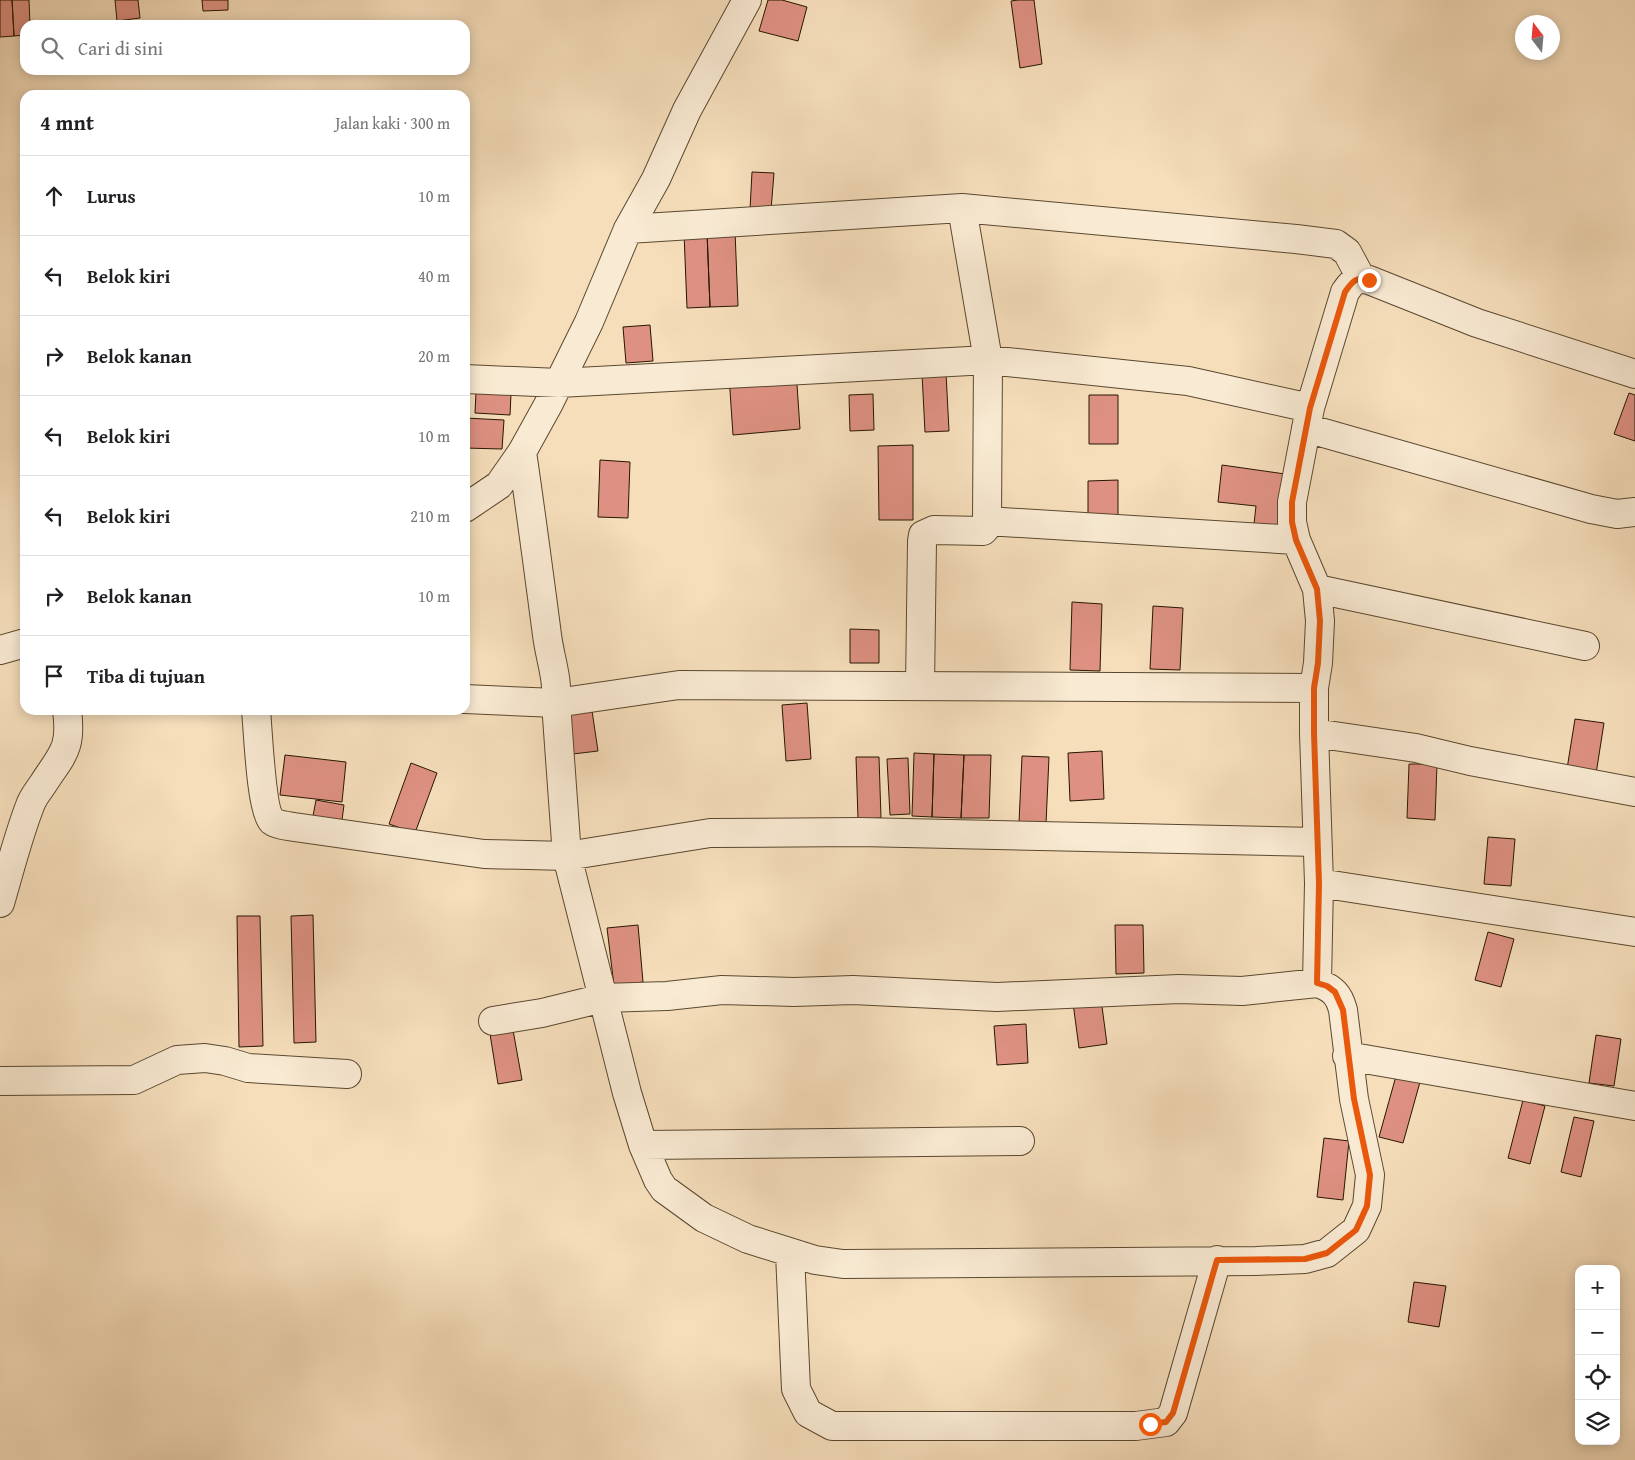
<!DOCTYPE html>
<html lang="id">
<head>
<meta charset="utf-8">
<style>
  body { margin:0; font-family:"Gentium Book Plus",serif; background:#f6f6f6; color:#202124 }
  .controls { position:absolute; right:15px; bottom:15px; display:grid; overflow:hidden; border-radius:10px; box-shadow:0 2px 12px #0003 }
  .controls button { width:45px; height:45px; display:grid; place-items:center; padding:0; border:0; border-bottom:1px solid #e0e0e0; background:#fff; color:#202124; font:25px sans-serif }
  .compass { position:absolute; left:1515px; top:15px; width:45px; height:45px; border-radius:50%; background:#fff; box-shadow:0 2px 12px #0003; rotate:344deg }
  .stop { position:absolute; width:15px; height:15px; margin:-11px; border:4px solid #ea580c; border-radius:50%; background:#fff }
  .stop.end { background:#ea580c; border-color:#fff; box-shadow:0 1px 5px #0008 }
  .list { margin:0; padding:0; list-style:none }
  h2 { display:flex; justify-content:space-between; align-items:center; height:65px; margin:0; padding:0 20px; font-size:21px }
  h2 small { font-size:16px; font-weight:400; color:#757577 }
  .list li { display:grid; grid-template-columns:32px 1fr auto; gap:15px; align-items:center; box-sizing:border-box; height:80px; padding:0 20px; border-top:1px solid #e0e0e0 }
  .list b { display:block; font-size:19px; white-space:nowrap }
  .list em { font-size:16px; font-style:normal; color:#757577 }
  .icon { flex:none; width:28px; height:28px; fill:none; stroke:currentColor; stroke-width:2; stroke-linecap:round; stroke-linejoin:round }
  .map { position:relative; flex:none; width:1635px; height:1460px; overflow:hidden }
  .search { position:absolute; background:#fff; box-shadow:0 2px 12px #0003; left:20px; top:20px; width:450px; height:55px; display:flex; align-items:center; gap:12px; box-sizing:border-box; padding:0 18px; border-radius:15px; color:#757577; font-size:19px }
  .panel { position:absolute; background:#fff; box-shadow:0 2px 12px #0003; left:20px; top:90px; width:450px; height:625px; border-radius:15px }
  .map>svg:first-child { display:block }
</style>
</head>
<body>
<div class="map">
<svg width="1635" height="1460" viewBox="0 0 1635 1460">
  <rect width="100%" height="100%" fill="#f6debb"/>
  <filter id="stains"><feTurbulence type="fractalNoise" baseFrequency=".004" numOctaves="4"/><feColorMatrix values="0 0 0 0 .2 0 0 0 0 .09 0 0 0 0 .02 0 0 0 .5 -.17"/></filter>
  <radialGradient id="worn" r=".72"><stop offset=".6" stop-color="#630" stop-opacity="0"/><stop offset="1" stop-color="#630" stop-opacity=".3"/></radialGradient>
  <path fill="#de9182" stroke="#261600" d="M0 0H12L14 36 0 37Z
    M12 0H29L30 25H25V35L14 36Z
    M115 0H138L140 18 117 21Z
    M202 0H228V10L203 11Z
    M768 0H782L807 7 798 41 759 31Z
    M1018 0H1034L1042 64 1020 68 1011 1Z
    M752 172 774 173 771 210 750 209Z
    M735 231 738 306 710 307 707 232Z
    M707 232 710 307 687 308 684 233Z
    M650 325 653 361 626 363 623 327Z
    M796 370 800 429 733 435 729 376Z
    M946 373 949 431 925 432 922 374Z
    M476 392 511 394 510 415 475 413Z
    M1629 393 1635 395V441L1614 434Z
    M873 394 874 430 850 431 849 395Z
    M1089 395H1118V444H1089Z
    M465 418 504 420 502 449 465 448Z
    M913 445V520H879L878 446Z
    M600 460 630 462 628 518 598 517Z
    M1222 465 1292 475 1286 536 1253 533 1256 506 1218 502Z
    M1118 480V517L1088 518V481Z
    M1072 602 1102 604 1100 671 1070 670Z
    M1153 606 1183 608 1180 670 1150 669Z
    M850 629 879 630V663H850Z
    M807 703 811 759 786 761 782 705Z
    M591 704 598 751 573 754 566 709Z
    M1575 719 1604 723 1596 774 1567 769Z
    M1102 751 1104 799 1070 801 1068 753Z
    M914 753 934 754 932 817 912 816Z
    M934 754 964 755 961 818 932 817Z
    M285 755 346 762 342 802 280 795Z
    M964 755H991L989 818H961Z
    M1022 756 1049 757 1046 824 1019 823Z
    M856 757H879L881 818 858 819Z
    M908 758 910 814 890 815 887 759Z
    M411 763 437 773 415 833 389 824Z
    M1409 764H1437L1435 820 1407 818Z
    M316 800 344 805 342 820 313 816Z
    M1488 837 1515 839 1511 886 1484 884Z
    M313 915 316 1042 294 1043 291 916Z
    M237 916H260L263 1046 239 1047Z
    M638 925 643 982 614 986 607 928Z
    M1115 925H1143L1144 973 1116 974Z
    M1488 932 1514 939 1501 987 1475 980Z
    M1101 999 1107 1044 1079 1048 1073 1003Z
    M1026 1024 1028 1063 997 1065 994 1026Z
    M513 1030 522 1080 498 1084 490 1034Z
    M1596 1035 1621 1039 1614 1086 1589 1083Z
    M1396 1076 1420 1082 1403 1143 1379 1137Z
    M1523 1100 1545 1106 1530 1164 1508 1158Z
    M1574 1117 1594 1121 1581 1177 1561 1172Z
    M1324 1138 1349 1141 1343 1200 1317 1197Z
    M1414 1282 1446 1286 1439 1327 1408 1322Z"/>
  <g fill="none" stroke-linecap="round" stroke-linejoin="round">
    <defs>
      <path id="minor" d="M628 229 962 208 1296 239 1336 244 1347 252 1361 278
        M465 379 559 383 988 360 1188 381 1310 408
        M1306 428 1591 509 1617 514 1635 512
        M522 452C531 513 539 574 547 635 550 659 558 677 556 703L679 685 1314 688
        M465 508 499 485 522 452 548 405 589 322 628 229 656 179 687 110 747 0
        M987 521 1296 540
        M1317 589 1585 646
        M0 650 25 643
        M920 686 922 541 923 535 934 530 983 531 985 529 987 521 988 360 962 208
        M465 699 556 703 567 856 627 1093 643 1145 658 1180 664 1189 704 1218 748 1239 815 1260 843 1264 1256 1261 1305 1259 1327 1253 1356 1230 1367 1206 1370 1175 1354 1099 1343 1010C1339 995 1333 988 1317 983L1242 991 1179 989 997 997 853 990 794 992 722 990 667 996 603 998 542 1013 493 1021
        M256 710C258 730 261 810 272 821 277 825 288 826 294 827L484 854 567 856 710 833 860 832 1317 842
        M1314 733 1416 748 1470 761 1635 792
        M1319 883 1635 932
        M0 903C10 869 18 836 31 803 34 796 39 790 43 784 63 753 72 749 67 710
        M1317 983 1319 883 1314 733V688L1318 663 1320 621 1317 589 1296 540 1292 522V502L1310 408 1345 292C1353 281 1355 277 1369 280L1477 323 1635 374
        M1347 1056 1635 1106
        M0 1081 134 1080 177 1060 205 1058 225 1061 248 1068 347 1074
        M643 1145 1020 1141
        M790 1253 796 1389 808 1413 832 1426H1136L1166 1422 1173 1413 1217 1260"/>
    </defs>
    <use href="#minor" stroke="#5a482f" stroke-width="30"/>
    <use href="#minor" stroke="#f9ead3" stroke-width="28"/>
  </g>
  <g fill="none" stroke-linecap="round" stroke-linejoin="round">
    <path stroke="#ea580c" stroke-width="6" d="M1150 1424 1166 1422 1173 1413 1217 1260 1305 1259 1327 1253 1356 1230 1367 1206 1370 1175 1354 1099 1343 1010 1335 992 1327 986 1317 983 1319 883 1314 733V688L1318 663 1320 621 1317 589 1296 540 1292 522V502L1310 408 1345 292C1353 281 1355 277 1369 280"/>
  </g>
  <rect width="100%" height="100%" filter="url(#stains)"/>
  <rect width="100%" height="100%" fill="url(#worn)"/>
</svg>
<div class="controls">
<button>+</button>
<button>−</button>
<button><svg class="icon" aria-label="locate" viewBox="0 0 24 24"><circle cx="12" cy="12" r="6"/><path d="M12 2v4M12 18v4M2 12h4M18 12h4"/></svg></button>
<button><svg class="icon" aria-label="layers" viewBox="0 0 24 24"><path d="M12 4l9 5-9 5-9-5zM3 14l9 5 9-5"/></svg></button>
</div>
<svg class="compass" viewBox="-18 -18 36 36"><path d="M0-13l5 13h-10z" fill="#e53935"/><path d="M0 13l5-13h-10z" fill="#757577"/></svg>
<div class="stop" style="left:1150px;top:1424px"></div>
<div class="stop end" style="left:1369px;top:280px"></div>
<div class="search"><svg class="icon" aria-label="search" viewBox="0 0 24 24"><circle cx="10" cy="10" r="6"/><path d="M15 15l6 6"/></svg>Cari di sini</div>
<section class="panel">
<h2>4 mnt<small>Jalan kaki · 300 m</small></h2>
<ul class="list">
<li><svg class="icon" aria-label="ahead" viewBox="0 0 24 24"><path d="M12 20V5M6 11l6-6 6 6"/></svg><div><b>Lurus</b></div><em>10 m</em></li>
<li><svg class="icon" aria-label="left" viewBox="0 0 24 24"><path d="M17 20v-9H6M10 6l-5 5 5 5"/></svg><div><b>Belok kiri</b></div><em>40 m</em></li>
<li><svg class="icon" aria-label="right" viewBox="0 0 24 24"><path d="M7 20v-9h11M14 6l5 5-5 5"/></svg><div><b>Belok kanan</b></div><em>20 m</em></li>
<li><svg class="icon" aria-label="left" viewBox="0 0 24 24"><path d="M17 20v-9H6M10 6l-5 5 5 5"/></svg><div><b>Belok kiri</b></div><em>10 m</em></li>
<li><svg class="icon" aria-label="left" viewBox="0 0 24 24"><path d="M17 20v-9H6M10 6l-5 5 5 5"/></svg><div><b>Belok kiri</b></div><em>210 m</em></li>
<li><svg class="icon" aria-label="right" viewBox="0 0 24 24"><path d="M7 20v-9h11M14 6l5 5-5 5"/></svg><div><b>Belok kanan</b></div><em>10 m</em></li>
<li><svg class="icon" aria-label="arrive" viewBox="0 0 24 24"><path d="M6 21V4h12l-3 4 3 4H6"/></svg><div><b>Tiba di tujuan</b></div></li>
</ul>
</section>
</div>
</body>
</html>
